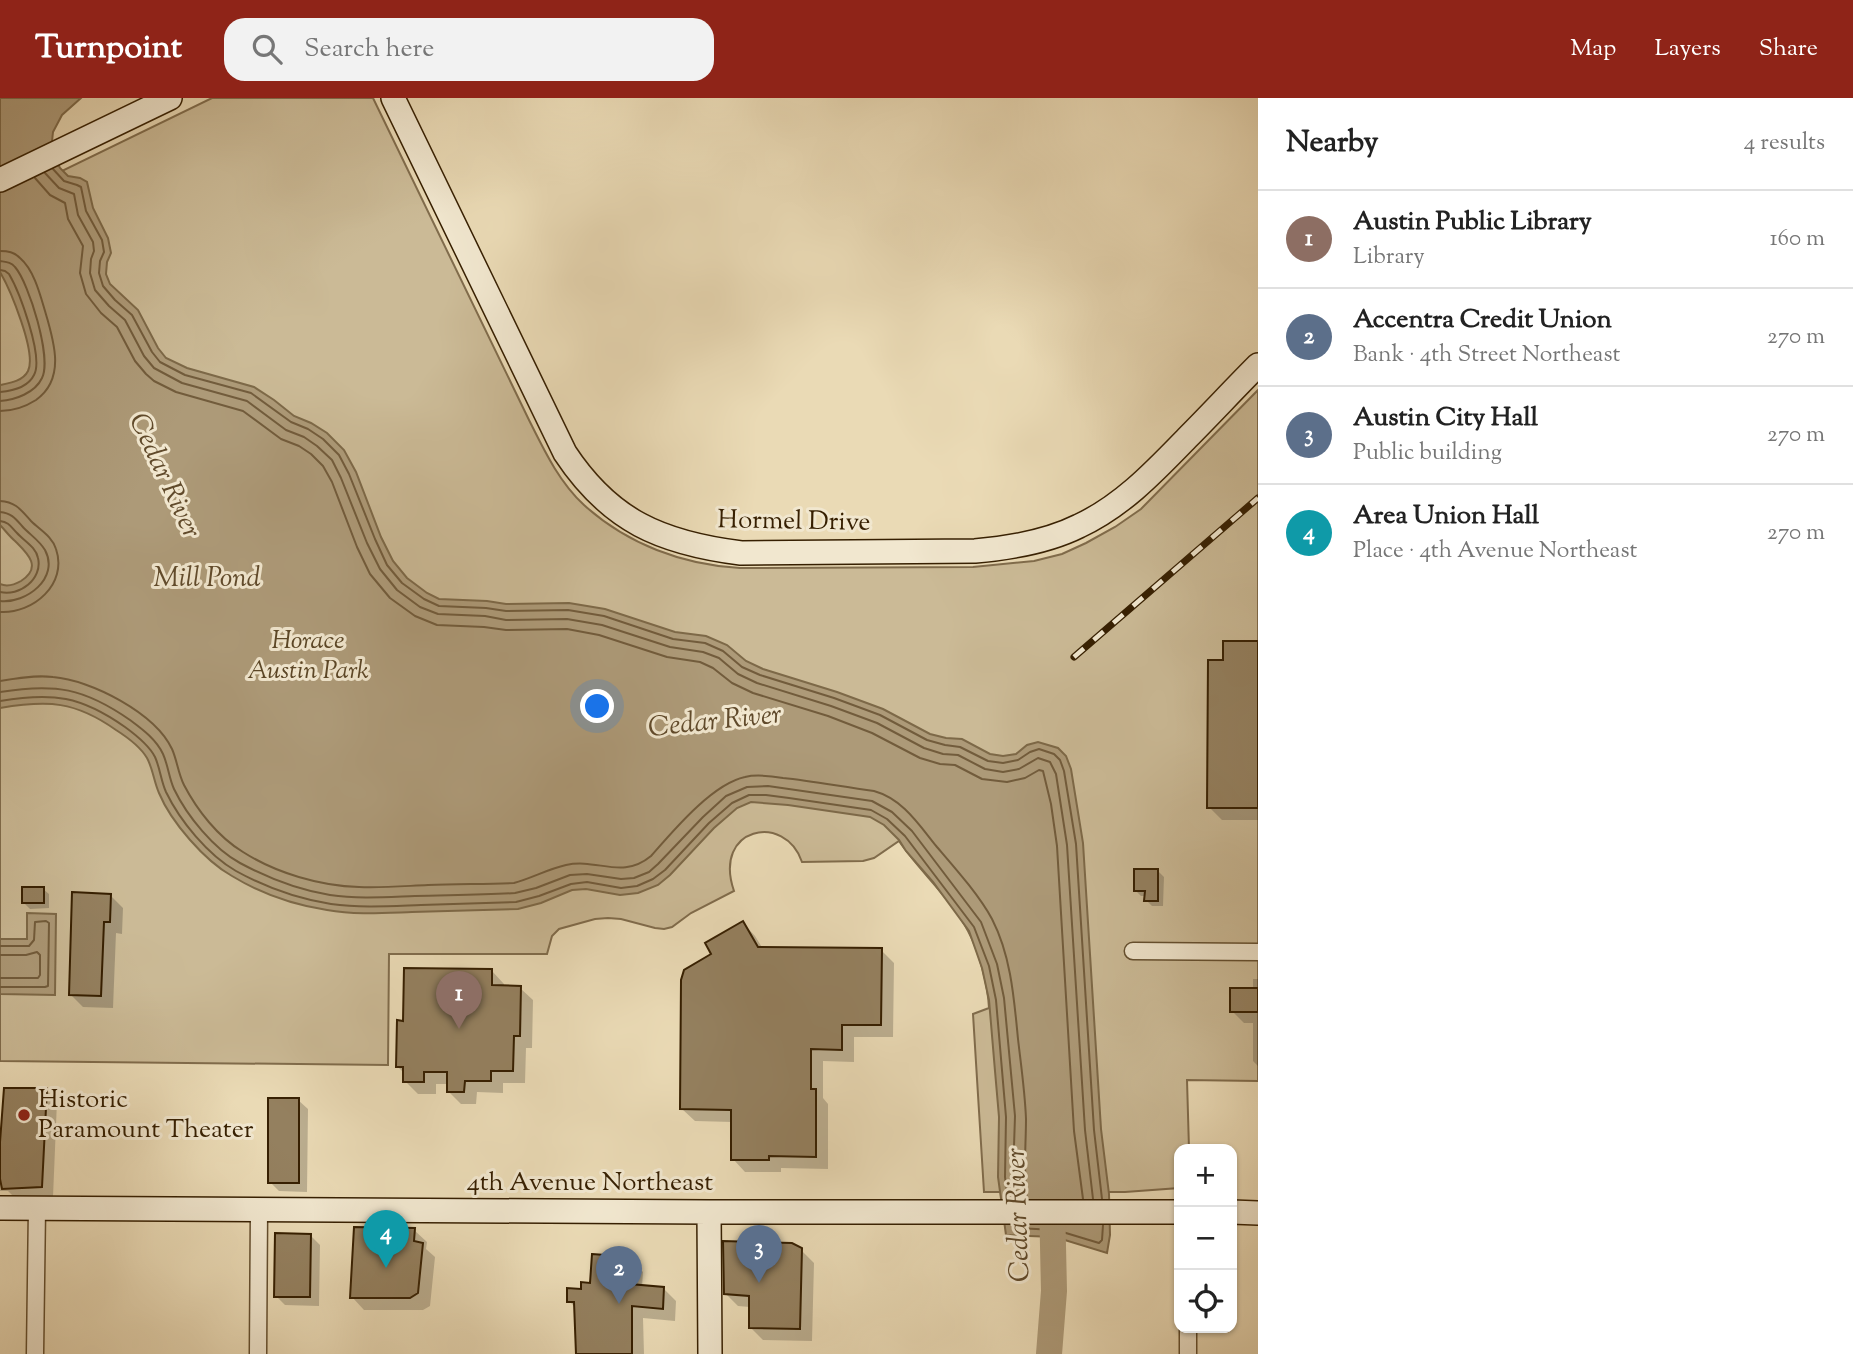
<!DOCTYPE html>
<html lang="en">
<head>
<meta charset="utf-8">
<style>
  body { margin:0; font-family:"Sorts Mill Goudy",serif; background:#f2f2f2; color:#222 }
  .controls { position:absolute; right:21px; bottom:21px; display:grid; overflow:hidden; border-radius:14px; box-shadow:0 2px 5px #0004 }
  .controls button { width:63px; height:63px; display:grid; place-items:center; padding:0; border:0; border-bottom:2px solid #e0e0e0; background:#fff; color:#222; font:35px sans-serif }
  .you { position:absolute; left:598px; top:609px; width:24px; height:24px; margin:-18px; border:5px solid #fff; border-radius:50%; background:#1a73e8; box-shadow:0 0 0 10px #1a73e833 }
  .badge { display:grid; place-items:center; width:46px; height:46px; border-radius:50%; background:#8f2418; color:#fff; font-size:23px; font-weight:700 }
  .pin { position:absolute; translate:-50% -58px; filter:drop-shadow(0 2px 4px #0008) }
  .pin::after { content:''; position:absolute; top:37px; width:24px; height:21px; background:inherit; clip-path:polygon(0 0,100% 0,50% 100%) }
  .list { margin:0; padding:0; list-style:none }
  h2 { display:flex; justify-content:space-between; align-items:center; height:91px; margin:0; padding:0 28px; font-size:30px }
  h2 small { font-size:23px; font-weight:400; color:#767676 }
  .list li { display:grid; grid-template-columns:46px 1fr auto; gap:21px; align-items:center; box-sizing:border-box; height:98px; padding:0 28px; border-top:2px solid #e0e0e0 }
  .list b { display:block; font-size:26px; white-space:nowrap }
  .list p { margin:0; font-size:23px; white-space:nowrap; color:#767676 }
  .list em { font-size:23px; font-style:normal; color:#767676 }
  .icon { flex:none; width:38px; height:38px; fill:none; stroke:currentColor; stroke-width:2; stroke-linecap:round; stroke-linejoin:round }
  .map { position:relative; flex:none; width:1258px; height:1256px; overflow:hidden }
  header { display:flex; align-items:center; gap:42px; box-sizing:border-box; height:98px; padding:0 35px; background:#8f2418; color:#fff }
  header strong { font-size:33px }
  nav { display:flex; gap:38px; margin-inline-start:auto; font-size:24px }
  .search { width:490px; height:63px; background:#f2f2f2; display:flex; align-items:center; gap:18px; box-sizing:border-box; padding:0 24px; border-radius:21px; color:#767676; font-size:26px }
  main { display:flex }
  aside { flex:1; background:#fff }
  .map>svg:first-child { display:block }
</style>
</head>
<body>
<header>
<strong>Turnpoint</strong>
<div class="search"><svg class="icon" aria-label="search" viewBox="0 0 24 24"><circle cx="10" cy="10" r="6"/><path d="M15 15l6 6"/></svg>Search here</div>
<nav><a>Map</a><a>Layers</a><a>Share</a></nav>
</header>
<main>
<div class="map">
<svg width="1258" height="1256" viewBox="0 0 1258 1256">
  <rect width="100%" height="100%" fill="#eadab5"/>
  <filter id="stains"><feTurbulence type="fractalNoise" baseFrequency=".00286" numOctaves="4"/><feColorMatrix values="0 0 0 0 .2 0 0 0 0 .09 0 0 0 0 .02 0 0 0 .5 -.17"/></filter>
  <radialGradient id="worn" r=".72"><stop offset=".6" stop-color="#630" stop-opacity="0"/><stop offset="1" stop-color="#630" stop-opacity=".3"/></radialGradient>
  <path fill="#cbba96" stroke="#806c4c" stroke-width="2" d="M212 0H373L529 322C544 352 559 384 584 407 627 446 683 467 740 470L973 469 1034 463 1062 456 1086 445 1115 429 1141 411 1258 292V983L1187 982 1189 1051H1179V1090L1125 1094H984L973 916 989 910C988 887 979 853 968 833 950 799 920 774 899 743L874 760 863 763 802 764C785 714 712 729 734 793L691 815 672 829 664 831 655 830 621 821 608 820 595 821 559 831 552 838 547 856H389L388 967 0 963V103Z"/>
  <path fill="#ad9a78" stroke="#7d6948" stroke-width="2" d="M0 0H81L62 17 53 34 51 53 60 70 68 78 80 80 87 84 93 110 108 140 111 155 107 164 106 176 110 186 138 212 158 250 166 260 187 270 254 289 274 302 294 318 311 325 327 335 344 352 356 374 381 439 393 463 407 480 427 495 439 501 487 503 506 506 569 505 605 511 675 534 706 538 727 547 746 563 763 571 837 594 883 611 930 636 946 640 962 641 990 656 1003 658 1016 656 1027 647 1038 644 1058 650 1066 658 1071 671 1083 745 1101 1031 1109 1096 1110 1137 1107 1155 1055 1139 1006 1137 998 1079 999 1019 995 973 989 902 982 870 969 833 933 784 906 753 899 742 884 727 870 719 788 707 751 704 737 710 714 730 670 777 658 787 638 795 620 797 586 791 572 792 541 805 518 811C482 812 447 813 412 814 383 815 355 817 327 812 294 807 260 795 232 778 205 763 171 724 159 695 154 684 153 671 147 660 140 648 127 639 116 632 75 603 48 602 0 610V486C7 489 14 487 21 483 43 469 27 455 15 443 9 438 5 432 0 427V287C10 285 23 283 28 273 37 255 10 191 0 174Z
    M27 815 56 816 55 897 0 896V841H27Z"/>
  <path fill="#0003" d="M1258 545V722H1222L1209 709 1225 563Z
    M1158 773 1164 779 1163 808H1152L1146 802V798H1141L1135 792Z
    M43 791 49 796V810L30 811 24 805Z
    M110 797 123 810 122 836 116 835 113 910 83 909 71 897Z
    M743 825 755 838 763 851 881 852 894 865 893 939H854V964L823 963V1000L828 1006V1071L781 1070V1074H745L733 1061V1024L695 1023 682 1011 714 857Z
    M492 873 504 886V889L520 890 533 902 532 950H526L525 985H503V995L477 994 476 1006H461L448 993V986H436V996H418L405 983V976L398 969 405 925Z
    M1253 881H1258V968L1253 963V925H1244L1232 913 1253 891Z
    M46 992 57 1003 53 1099 16 1101 8 1093H0V1045Z
    M298 1002 308 1011 307 1094 279 1093 270 1084Z
    M414 1132 427 1144 426 1151 435 1159 430 1208 423 1212H364L352 1199Z
    M310 1137 320 1147 319 1208 285 1207 276 1198Z
    M801 1152 814 1165 812 1243 763 1242 750 1229V1209L738 1208 725 1195Z
    M630 1161 643 1174 642 1189 663 1190 676 1203 675 1223 643 1220 644 1256H579L576 1210 569 1203Z"/>
  <g fill="none" stroke-linecap="round" stroke-linejoin="round">
    <path stroke="#725c3c" stroke-width="2" d="M53 71 64 83 77 87 81 89 86 113 102 142 104 154 100 163 99 175 103 188 115 202 132 217 152 254 160 264 185 277 251 295 291 324 308 331 323 341 339 357 349 376 375 441 387 467 402 485 424 501 439 508 486 510 506 513 568 512 604 518 673 541 705 545 723 553 742 569 760 577 834 600 880 617 927 642 945 647 960 649 988 663 1003 665 1018 662 1030 654 1039 651 1054 656 1060 662 1064 673 1076 746 1094 1032 1102 1101
      M45 75 59 90 74 96 78 117 93 144 94 153 91 161 90 175 95 192 109 208 125 222 144 258 154 270 182 285 247 303 286 332 304 339 317 348 332 362 341 380 367 445 380 471 397 492 420 509 438 516 485 518 506 522 567 521 602 527 670 549 703 554 719 560 738 576 757 585 831 608 877 625 924 650 943 656 958 657 985 671 1003 674 1019 671 1038 660 1050 664 1056 676 1067 747 1085 1032 1093 1101
      M35 80 50 97 65 105 68 121 83 148 80 175 86 196 101 215 117 229 135 263 146 276 154 283 176 294 243 313 281 341 299 348 311 356 323 368 332 384 357 449 370 476 390 500 415 518 437 527 484 529 506 532 567 531 599 537 667 559 700 564 713 570 732 585 753 595 828 618 872 635 920 660 940 666 955 667 982 681 1007 684 1025 680 1039 672 1043 673 1051 706 1057 748 1074 1033 1083 1101
      M0 153C8 153 14 154 20 160 34 172 40 196 45 213 54 243 66 281 36 302 25 309 13 313 0 313
      M0 163C6 164 11 164 15 169 29 185 52 260 42 280 35 295 15 302 0 303
      M0 172 5 173 9 176C19 193 44 259 34 277 28 289 12 293 0 294
      M0 403C16 404 21 412 31 423 40 432 52 438 56 451 68 486 33 516 0 514
      M0 414C11 415 15 420 22 428 29 436 39 442 45 452 60 480 26 506 0 503
      M0 423C9 424 11 429 17 435 24 443 36 449 38 460 43 481 19 499 0 494
      M0 583C17 580 35 577 53 579 91 582 155 615 172 651 177 662 178 675 184 687 197 712 218 739 243 754 276 775 320 788 359 789 382 790 405 788 428 787 457 786 485 786 514 785 532 780 548 771 566 767 598 760 622 782 651 758 673 733 712 686 745 679 757 676 771 678 783 680 813 683 843 689 874 693 903 701 919 727 937 749 955 770 979 797 992 821 1011 858 1014 900 1018 941 1021 967 1025 994 1026 1021 1026 1048 1023 1074 1027 1101
      M0 594C55 585 84 590 130 622 142 631 156 641 163 656 168 667 169 680 174 691 187 718 214 751 240 765 268 780 299 792 330 797 358 801 386 799 415 798 448 797 482 797 515 795L536 790 570 777 587 776 621 781 634 780 649 774 658 766 703 719 726 698 747 689 768 688 872 703 892 714 912 733 981 824 997 866 1004 900 1015 1018 1013 1078 1017 1101
      M0 603C53 594 81 598 125 629 136 637 149 647 155 659 160 670 161 683 166 694 180 723 208 757 236 773 265 789 298 801 331 806 361 810 391 808 421 807 453 806 485 805 516 804L539 798 571 786 587 784 621 790 637 788 653 781 665 772 709 725 732 705 749 697H766L789 700 871 712 887 721 905 738 974 829 989 868 996 902 1006 1019 1005 1079 1008 1101
      M0 848H29L34 842 35 824 46 823 49 825 48 888 45 889H0
      M0 857H26L37 854 40 857V877L38 880H0
      M1012 1127 1015 1130 1056 1132 1099 1145 1102 1142 1103 1127"/>
    <path stroke="#ad9a78" stroke-width="26" d="M1049 1256 1054 1193 1052 1103"/>
  </g>
  <path fill="#94805f" stroke="#361f01" stroke-width="2" d="M1223 543H1258V710H1207L1208 562H1223Z
    M1134 771H1158V803H1144L1145 793H1134Z
    M22 789H44V805H22Z
    M72 794 111 796 110 824H104L101 898 69 897Z
    M743 823 758 849 882 850 881 927H842V952L811 951V991H816V1059L769 1058V1062H731V1012L680 1011 681 882 684 872 711 856 705 845Z
    M404 870 492 871V887L521 888 520 938H514L513 973H491V983H465L464 994H447V974H424V984H403V969H396L397 922 403 923Z
    M1230 890H1258V914H1230Z
    M4 990H47L42 1089 2 1091 0 1081V1044Z
    M268 1000H299V1085H268Z
    M354 1129 415 1130 414 1143 423 1145 418 1195 410 1200H350Z
    M275 1135 311 1136 310 1199H274Z
    M723 1143 792 1145 802 1150 800 1231 749 1230V1198L724 1196Z
    M592 1156 631 1159 630 1186 664 1189 663 1211 632 1208V1256H576L574 1204H567V1190L581 1191V1184L590 1185Z"/>
  <g fill="none" stroke-linecap="round" stroke-linejoin="round">
    <defs>
      <path id="street" d="M1133 853 1258 854
        M35 1256 37 1110
        M258 1256 259 1111
        M1188 1256V1230"/>
      <path id="secondary" d="M393 0 565 355C610 423 661 445 741 455L975 453C1010 450 1047 444 1079 428 1122 408 1154 374 1187 340 1211 316 1234 291 1258 267
        M0 82 170 0
        M0 1110 709 1114H1179
        M709 1114 710 1256
        M1232 1114 1258 1115"/>
    </defs>
    <use href="#street" stroke="#634e2e" stroke-width="19"/>
    <use href="#secondary" stroke="#361f01" stroke-width="26"/>
    <use href="#street" stroke="#f1e7cf" stroke-width="16"/>
    <use href="#secondary" stroke="#f1e7cf" stroke-width="23"/>
    <defs>
      <path id="rail" d="M1074 559 1258 400"/>
    </defs>
    <use href="#rail" stroke="#361f01" stroke-width="7"/>
    <use href="#rail" stroke="#f1e7cf" stroke-width="4.5" stroke-dasharray="13" stroke-linecap="butt"/>
  </g>
  <circle fill="#8f2418" stroke="#f1e7cf" stroke-width="2.5" cx="24" cy="1017" r="7"/>
  <g text-anchor="middle" dominant-baseline="central" stroke-width="6" stroke-linejoin="round" paint-order="stroke">
    <g font-size="26" fill="#361f01" stroke="#f1e7cf">
      <text transform="translate(794 424) rotate(1)">Hormel Drive</text>
      <text x="590" y="1085">4th Avenue Northeast</text>
    </g>
    <g font-size="26" font-style="italic" fill="#5b4626" stroke="#f1e7cf">
      <text x="308" y="543">Horace<tspan x="308" dy="30">Austin Park</tspan></text>
    </g>
    <g font-size="26" fill="#361f01" stroke="#f1e7cf" text-anchor="start">
      <text x="38" y="1002">Historic<tspan x="38" dy="30">Paramount Theater</tspan></text>
    </g>
    <g font-size="28" font-style="italic" fill="#604a2b" stroke="#f1e7cf">
      <text transform="translate(164 378) rotate(65)">Cedar River</text>
      <text x="207" y="481">Mill Pond</text>
      <text transform="translate(715 624) rotate(-6)">Cedar River</text>
      <text transform="translate(1019 1117) rotate(-92)">Cedar River</text>
    </g>
  </g>
  <rect width="100%" height="100%" filter="url(#stains)"/>
  <rect width="100%" height="100%" fill="url(#worn)"/>
</svg>
<div class="controls">
<button>+</button>
<button>−</button>
<button><svg class="icon" aria-label="locate" viewBox="0 0 24 24"><circle cx="12" cy="12" r="6"/><path d="M12 2v4M12 18v4M2 12h4M18 12h4"/></svg></button>
</div>
<div class="you"></div>
<div class="pin badge" style="left:459px;top:931px;background:#8d6e63">1</div>
<div class="pin badge" style="left:619px;top:1206px;background:#5c6f8a">2</div>
<div class="pin badge" style="left:759px;top:1185px;background:#5c6f8a">3</div>
<div class="pin badge" style="left:386px;top:1170px;background:#0f9aa8">4</div>
</div>
<aside>
<h2>Nearby<small>4 results</small></h2>
<ul class="list">
<li><span class="badge" style="background:#8d6e63">1</span><div><b>Austin Public Library</b><p>Library</p></div><em>160 m</em></li>
<li><span class="badge" style="background:#5c6f8a">2</span><div><b>Accentra Credit Union</b><p>Bank · 4th Street Northeast</p></div><em>270 m</em></li>
<li><span class="badge" style="background:#5c6f8a">3</span><div><b>Austin City Hall</b><p>Public building</p></div><em>270 m</em></li>
<li><span class="badge" style="background:#0f9aa8">4</span><div><b>Area Union Hall</b><p>Place · 4th Avenue Northeast</p></div><em>270 m</em></li>
</ul>
</aside>
</main>
</body>
</html>
